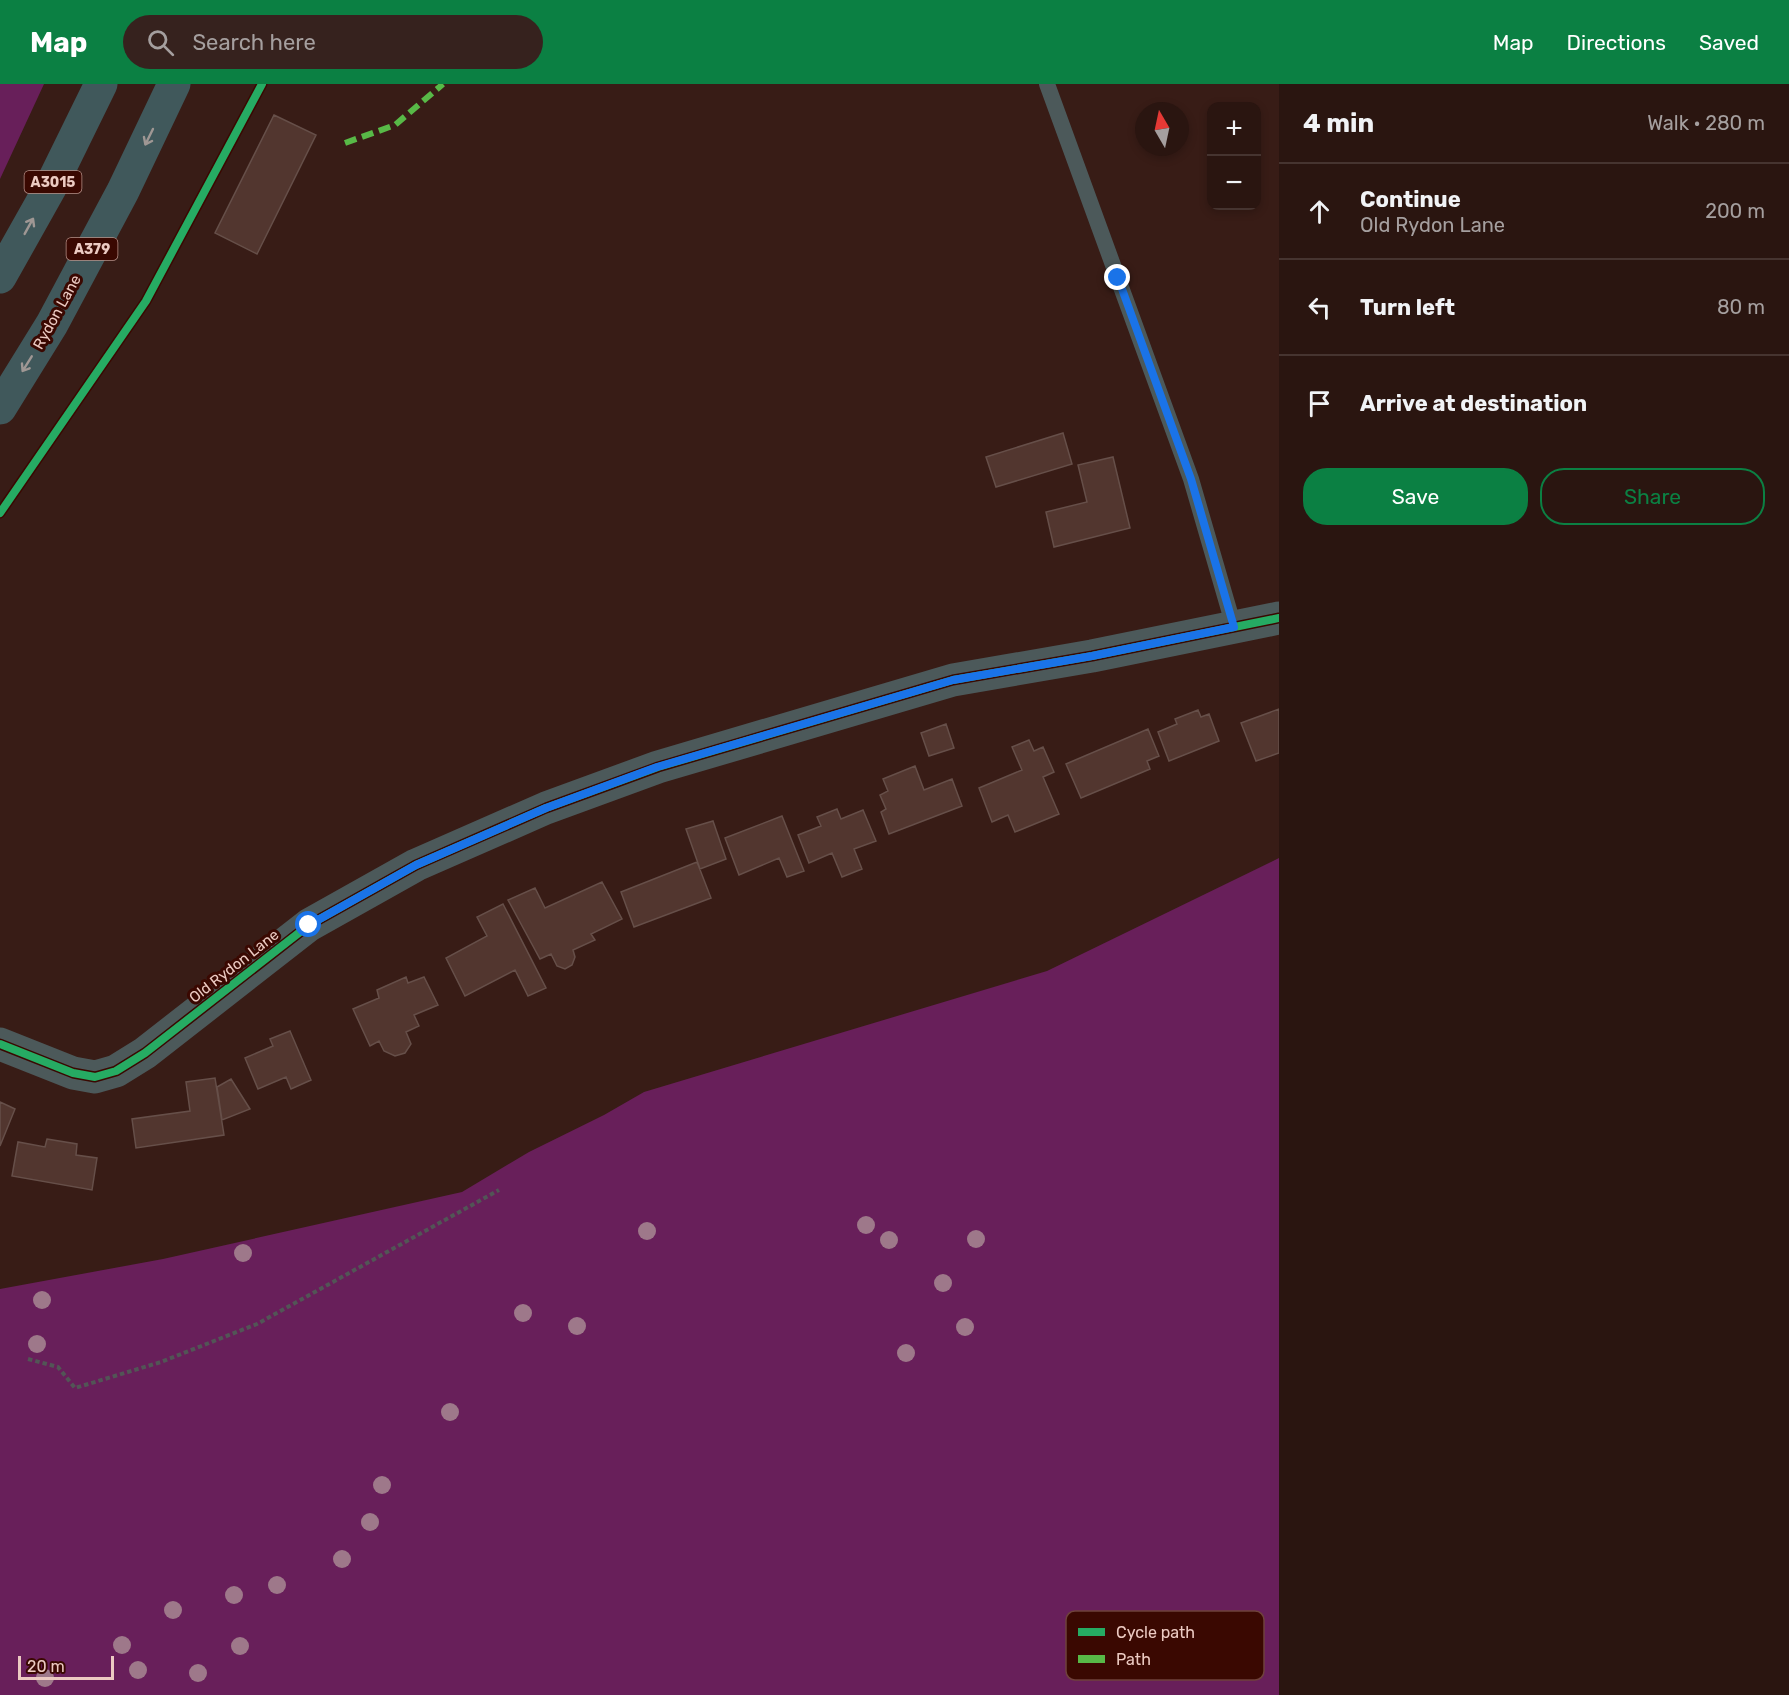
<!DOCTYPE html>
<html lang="en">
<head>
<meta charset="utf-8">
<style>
  body { margin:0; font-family:Rubik,sans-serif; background:#36221e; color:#f1f3f6 }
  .controls { position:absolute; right:18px; top:18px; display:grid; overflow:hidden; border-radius:12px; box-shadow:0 3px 9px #0003 }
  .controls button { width:54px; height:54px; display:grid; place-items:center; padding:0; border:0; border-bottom:2px solid #463430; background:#2a1510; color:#f1f3f6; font:30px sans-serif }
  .compass { position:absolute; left:1135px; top:18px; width:54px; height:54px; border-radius:50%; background:#2a1510; box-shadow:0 3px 9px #0003; rotate:351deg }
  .scale { position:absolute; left:18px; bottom:15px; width:96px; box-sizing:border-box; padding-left:6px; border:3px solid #eccac2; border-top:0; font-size:16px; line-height:21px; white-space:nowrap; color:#eccac2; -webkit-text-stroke:4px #3a0801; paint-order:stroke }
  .stop { position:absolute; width:18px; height:18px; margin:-14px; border:4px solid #1a73e8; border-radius:50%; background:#fff }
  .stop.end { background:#1a73e8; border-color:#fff; box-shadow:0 2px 6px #0008 }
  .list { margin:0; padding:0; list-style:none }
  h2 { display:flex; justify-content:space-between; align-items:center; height:78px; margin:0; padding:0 24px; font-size:26px }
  h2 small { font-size:20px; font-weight:400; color:#a59f9f }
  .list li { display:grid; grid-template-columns:39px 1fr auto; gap:18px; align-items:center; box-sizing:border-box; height:96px; padding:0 24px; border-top:2px solid #463430 }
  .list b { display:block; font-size:22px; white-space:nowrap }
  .list p { margin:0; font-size:20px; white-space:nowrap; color:#a59f9f }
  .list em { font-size:20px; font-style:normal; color:#a59f9f }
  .actions { display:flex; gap:12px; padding:18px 24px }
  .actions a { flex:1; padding:14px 0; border:2px solid #0b8043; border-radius:24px; text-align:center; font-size:21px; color:#0b8043 }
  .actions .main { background:#0b8043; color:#fff }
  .icon { flex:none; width:33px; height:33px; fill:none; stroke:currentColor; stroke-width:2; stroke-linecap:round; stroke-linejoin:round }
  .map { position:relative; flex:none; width:1279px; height:1611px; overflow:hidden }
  header { display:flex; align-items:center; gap:36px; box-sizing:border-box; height:84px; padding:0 30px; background:#0b8043; color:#fff }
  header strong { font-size:28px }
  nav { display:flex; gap:33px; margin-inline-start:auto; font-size:21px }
  .search { width:420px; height:54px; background:#36221e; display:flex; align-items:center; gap:15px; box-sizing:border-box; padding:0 21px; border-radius:33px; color:#a59f9f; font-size:22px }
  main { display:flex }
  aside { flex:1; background:#2a1510 }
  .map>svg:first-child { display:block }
</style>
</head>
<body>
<header>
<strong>Map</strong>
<div class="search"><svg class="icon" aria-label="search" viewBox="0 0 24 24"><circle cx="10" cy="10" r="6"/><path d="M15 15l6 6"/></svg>Search here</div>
<nav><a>Map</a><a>Directions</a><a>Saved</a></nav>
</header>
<main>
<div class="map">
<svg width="1279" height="1611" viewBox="0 0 1279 1611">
  <rect width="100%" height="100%" fill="#381c16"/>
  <path fill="#681f5a" d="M0 0H44L0 95Z
    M1279 774V1611H0V1205L163 1175 462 1108 529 1068 604 1031 644 1008 1047 887Z"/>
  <path fill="#52362f" stroke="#664f49" stroke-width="1.5" d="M274 31 316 51 257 170 215 149Z
    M1063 349 1072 380 996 403 986 373Z
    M1113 373 1130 444 1054 463 1046 428 1087 418 1078 381Z
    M1279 625V669L1256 677 1241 639Z
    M1198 626 1201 633 1209 630 1219 657 1169 677 1158 648 1177 640 1175 635Z
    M946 640 954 664 929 672 921 649Z
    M1148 645 1159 672 1147 677 1150 685 1081 714 1066 680Z
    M1029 656 1034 667 1043 663 1054 688 1043 693 1059 730 1015 748 1008 731 992 738 979 704 1022 686 1012 663Z
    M915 682 924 706 952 695 962 722 889 750 881 728 886 725 880 711 888 707 883 695Z
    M837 725 841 735 863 726 876 757 854 765 862 785 842 793 832 769 809 779 798 751 821 742 817 733Z
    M782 732 804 787 787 793 779 774 739 791 725 754Z
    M713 737 726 775 700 785 686 745Z
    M697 778 711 814 634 843 621 808Z
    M602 798 622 835 591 850 595 856 573 866 575 873 572 881 565 885 557 882 551 870 540 875 508 816 535 804 545 824Z
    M503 820 546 904 528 912 515 886 465 912 446 874 487 852 477 833Z
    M406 893 408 899 424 893 438 921 414 931 419 942 406 948 411 960 405 969 395 972 384 967 379 957 370 962 353 925 379 914 377 906Z
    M290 947 311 996 291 1005 286 993 258 1005 245 974 273 962 270 955Z
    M215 994 224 1051 136 1064 132 1035 190 1027 186 998Z
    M231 995 250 1025 222 1036 217 1003Z
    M0 1018 15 1025 0 1062Z
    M47 1055 77 1060 76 1071 97 1074 92 1106 12 1092 18 1058 45 1063Z"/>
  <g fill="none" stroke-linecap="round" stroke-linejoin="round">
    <path stroke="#525556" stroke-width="4" stroke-dasharray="4.5 3" stroke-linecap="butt" d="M28 1275 58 1283 75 1304 161 1278 257 1240 499 1106"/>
    <path stroke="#4c595a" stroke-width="16" d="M1047 0 1191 395 1234 543"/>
    <path stroke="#4c595a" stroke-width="33" d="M0 960 73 989 95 993 116 987 145 969 309 841 416 781 546 724 658 683 953 596 1092 572 1279 534"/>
    <path stroke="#40585b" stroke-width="33" d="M0 193 50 104 101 0
      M0 324 52 240 123 107 174 0"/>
    <path stroke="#58b947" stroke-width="6" stroke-dasharray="12 6" stroke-linecap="butt" d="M345 59 395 41 443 0"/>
    <defs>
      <path id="cycleway" d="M0 429 146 217 262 0
        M0 960 73 989 95 993 116 987 145 969 309 841 416 781 546 724 658 683 953 596 1092 572 1279 534"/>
    </defs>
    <use href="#cycleway" stroke="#3a0801" stroke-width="11"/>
    <use href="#cycleway" stroke="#26ab63" stroke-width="8"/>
  </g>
  <g fill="#9e788a">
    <circle cx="866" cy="1141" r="9"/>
    <circle cx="647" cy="1147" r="9"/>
    <circle cx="976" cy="1155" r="9"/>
    <circle cx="889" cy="1156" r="9"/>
    <circle cx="243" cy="1169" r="9"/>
    <circle cx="943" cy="1199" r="9"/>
    <circle cx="42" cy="1216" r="9"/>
    <circle cx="523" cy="1229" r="9"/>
    <circle cx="577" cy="1242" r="9"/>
    <circle cx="965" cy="1243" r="9"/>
    <circle cx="37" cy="1260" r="9"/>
    <circle cx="906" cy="1269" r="9"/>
    <circle cx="450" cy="1328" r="9"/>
    <circle cx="382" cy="1401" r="9"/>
    <circle cx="370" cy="1438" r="9"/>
    <circle cx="342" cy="1475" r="9"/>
    <circle cx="277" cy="1501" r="9"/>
    <circle cx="234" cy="1511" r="9"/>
    <circle cx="173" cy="1526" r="9"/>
    <circle cx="122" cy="1561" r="9"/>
    <circle cx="240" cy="1562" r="9"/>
    <circle cx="138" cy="1586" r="9"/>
    <circle cx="198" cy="1589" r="9"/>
    <circle cx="45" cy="1594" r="9"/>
  </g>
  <defs><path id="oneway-shaft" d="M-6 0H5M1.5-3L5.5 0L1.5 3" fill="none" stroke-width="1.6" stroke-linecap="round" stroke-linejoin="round" transform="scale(1.5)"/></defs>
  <g stroke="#9f9794">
    <use href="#oneway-shaft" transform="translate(149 53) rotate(116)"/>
    <use href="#oneway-shaft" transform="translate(29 142) rotate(-61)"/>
    <use href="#oneway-shaft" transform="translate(27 280) rotate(122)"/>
  </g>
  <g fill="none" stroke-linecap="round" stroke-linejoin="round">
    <path stroke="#1a73e8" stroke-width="8" d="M309 841 416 781 546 724 657 683 953 596 1092 572 1234 543 1191 395 1118 194"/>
  </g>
  <g text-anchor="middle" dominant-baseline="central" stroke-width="6" stroke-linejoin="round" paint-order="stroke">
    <g fill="#3a0801" stroke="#b79088" stroke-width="1.5">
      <rect x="24.5" y="87" width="57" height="22" rx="4.5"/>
      <rect x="66.5" y="154" width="51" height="22" rx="4.5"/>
    </g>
    <g font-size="14" font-weight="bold" fill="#eccac2">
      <text x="53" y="98">A3015</text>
      <text x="92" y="165">A379</text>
    </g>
    <g font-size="15" fill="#eccac2" stroke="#3a0801">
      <text transform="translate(57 228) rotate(-61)">Rydon Lane</text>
      <text transform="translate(234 882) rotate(-38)">Old Rydon Lane</text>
    </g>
  </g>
  <rect x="1066" y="1527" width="198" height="69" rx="9" fill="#3a0801" stroke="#6f423b" stroke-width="1.5"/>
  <rect x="1078" y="1544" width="27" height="8" fill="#26ab63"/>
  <rect x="1078" y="1571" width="27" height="8" fill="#58b947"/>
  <g font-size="16" fill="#eccac2">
    <text x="1116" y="1554">Cycle path</text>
    <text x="1116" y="1581">Path</text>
  </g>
</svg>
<div class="controls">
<button>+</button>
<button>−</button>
</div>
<svg class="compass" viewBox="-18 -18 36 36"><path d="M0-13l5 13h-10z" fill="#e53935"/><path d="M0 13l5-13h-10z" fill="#a59f9f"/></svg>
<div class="scale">20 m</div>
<div class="stop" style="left:309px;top:841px"></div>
<div class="stop end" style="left:1118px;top:194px"></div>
</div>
<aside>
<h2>4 min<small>Walk · 280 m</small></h2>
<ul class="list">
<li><svg class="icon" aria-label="ahead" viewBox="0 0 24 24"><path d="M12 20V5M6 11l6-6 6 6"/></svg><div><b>Continue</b><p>Old Rydon Lane</p></div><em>200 m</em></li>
<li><svg class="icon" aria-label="left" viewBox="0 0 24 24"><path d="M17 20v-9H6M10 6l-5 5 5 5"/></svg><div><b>Turn left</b></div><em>80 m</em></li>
<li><svg class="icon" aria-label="arrive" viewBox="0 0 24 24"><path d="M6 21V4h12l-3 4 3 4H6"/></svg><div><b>Arrive at destination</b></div></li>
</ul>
<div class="actions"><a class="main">Save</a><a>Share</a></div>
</aside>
</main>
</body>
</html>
